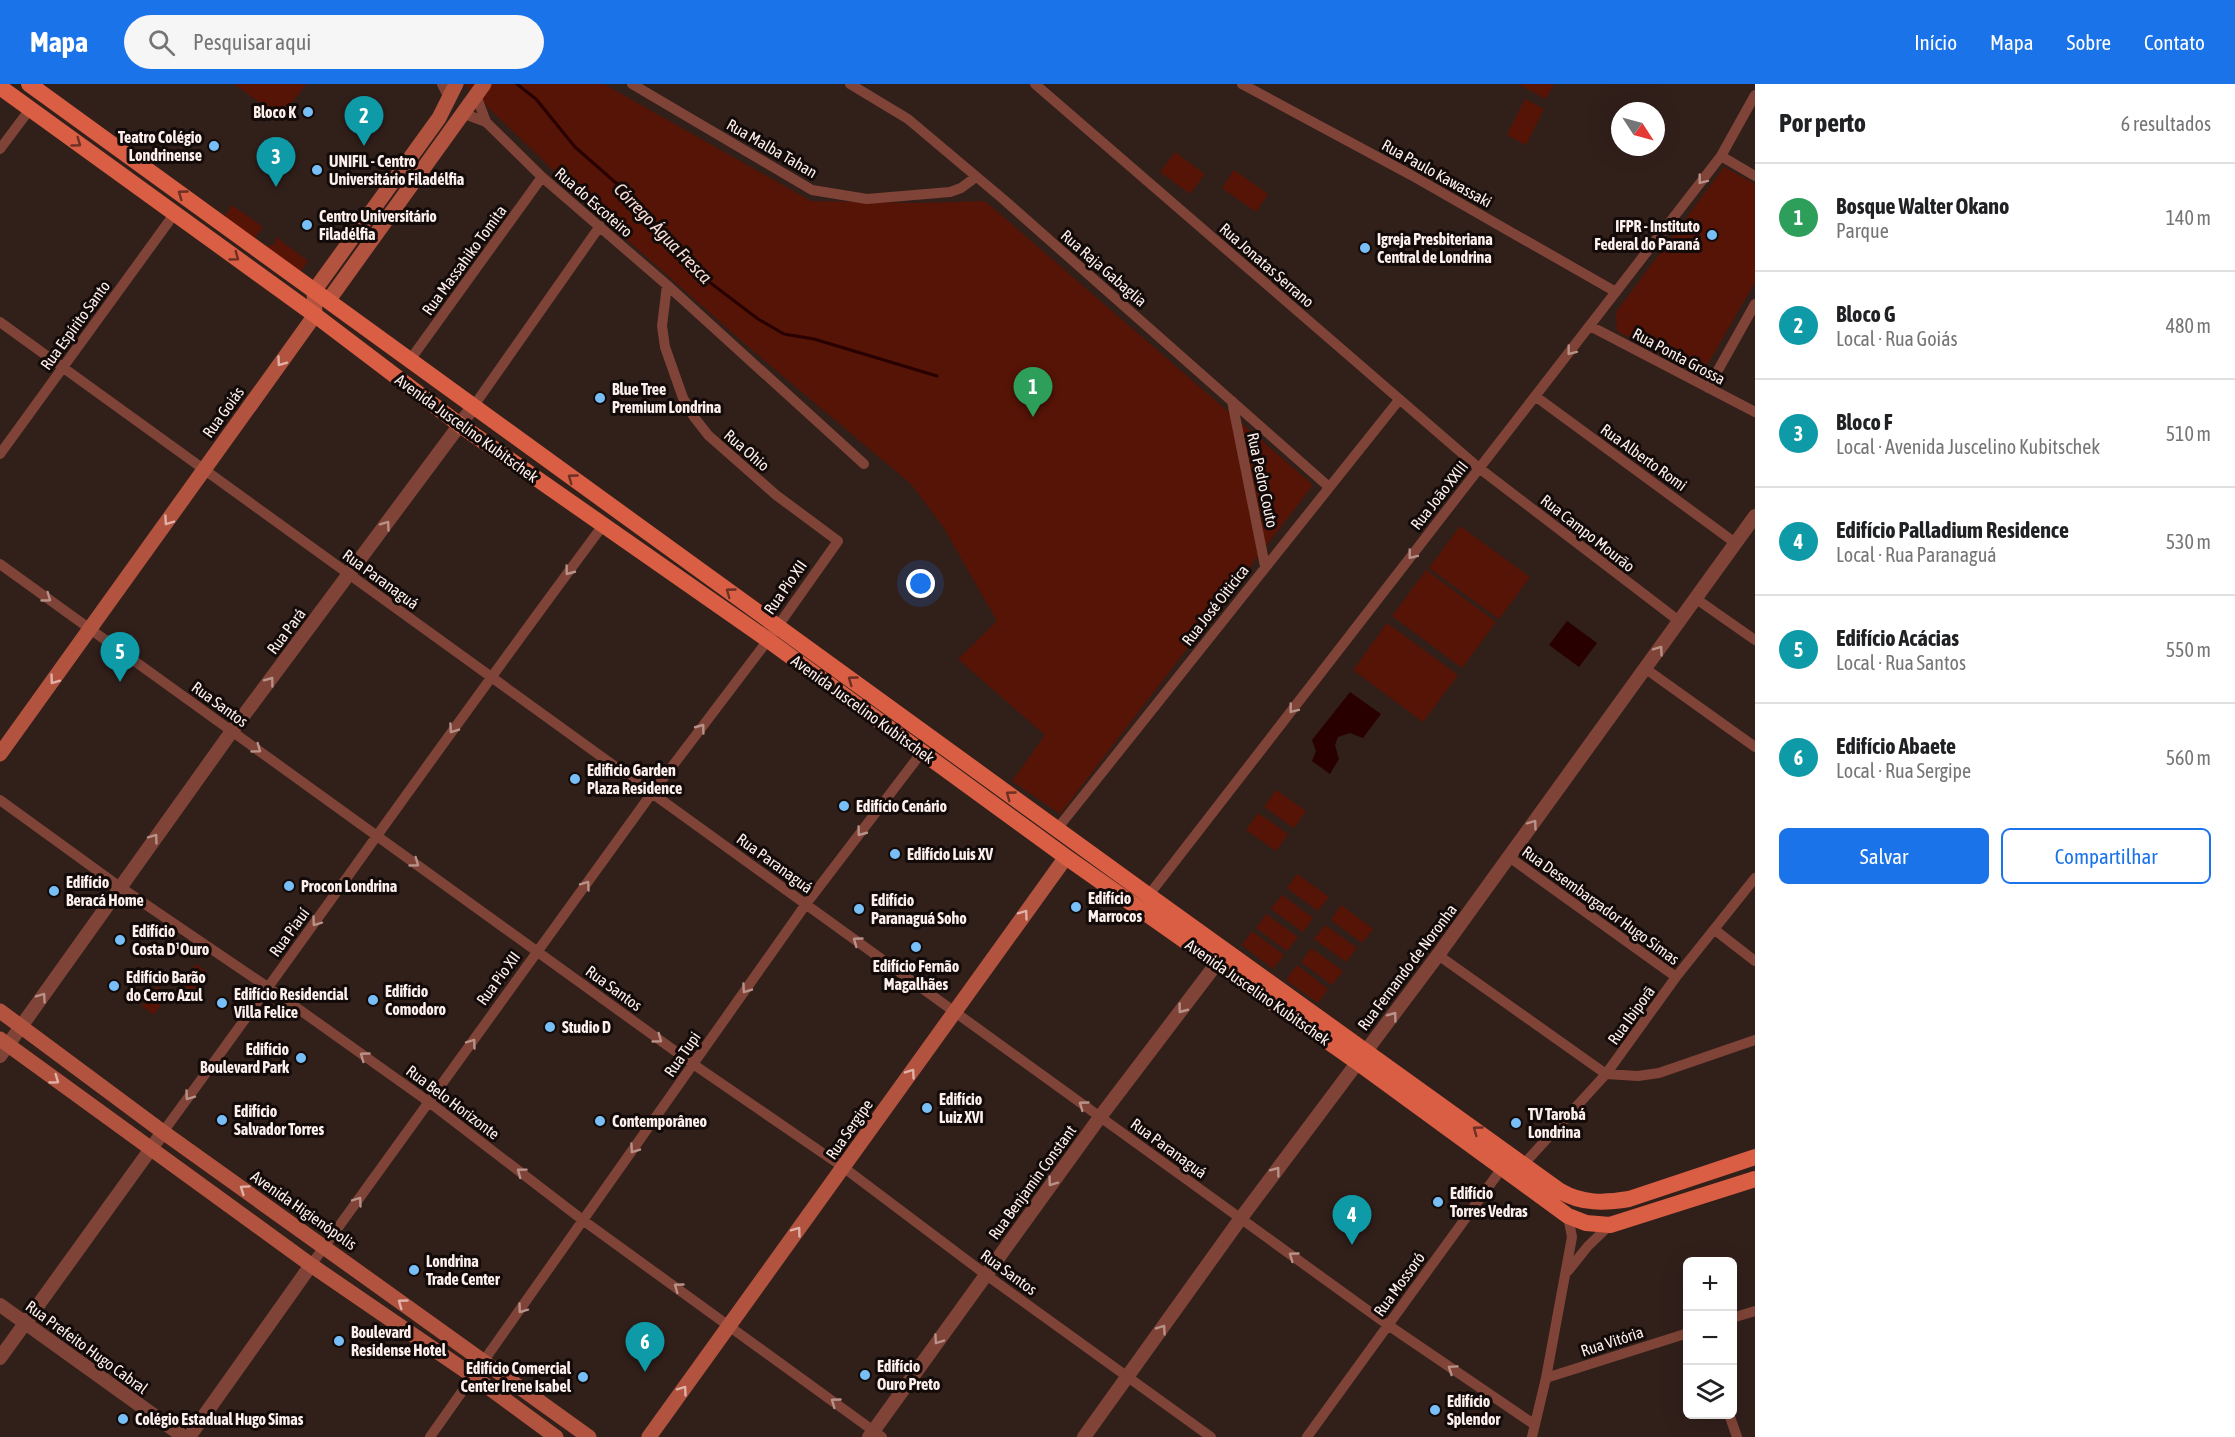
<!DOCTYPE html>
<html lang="pt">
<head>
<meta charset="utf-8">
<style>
  body { margin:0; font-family:"Asap Condensed",sans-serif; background:#f6f6f6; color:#202124 }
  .controls { position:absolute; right:18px; bottom:18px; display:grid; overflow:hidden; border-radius:9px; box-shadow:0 6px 24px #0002 }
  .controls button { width:54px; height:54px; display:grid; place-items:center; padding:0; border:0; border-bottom:2px solid #e0e0e0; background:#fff; color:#202124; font:30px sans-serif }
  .compass { position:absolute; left:1611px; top:18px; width:54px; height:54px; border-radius:50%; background:#fff; box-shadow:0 6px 24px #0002; rotate:126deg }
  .you { position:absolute; left:921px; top:500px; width:21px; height:21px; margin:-15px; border:4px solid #fff; border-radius:50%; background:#1a73e8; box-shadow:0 0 0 9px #1a73e833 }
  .badge { display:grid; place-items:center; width:39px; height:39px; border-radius:50%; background:#1a73e8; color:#fff; font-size:20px; font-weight:700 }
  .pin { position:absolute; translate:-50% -50px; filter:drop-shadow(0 2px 3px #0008) }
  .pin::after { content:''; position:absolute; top:32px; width:21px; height:18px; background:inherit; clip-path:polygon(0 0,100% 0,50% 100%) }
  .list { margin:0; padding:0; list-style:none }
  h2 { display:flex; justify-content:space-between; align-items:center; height:78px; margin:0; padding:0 24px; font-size:26px }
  h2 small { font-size:20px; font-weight:400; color:#757577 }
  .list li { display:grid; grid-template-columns:39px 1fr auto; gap:18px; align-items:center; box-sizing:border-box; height:108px; padding:0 24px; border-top:2px solid #e0e0e0 }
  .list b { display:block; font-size:22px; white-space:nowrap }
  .list p { margin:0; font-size:20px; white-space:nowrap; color:#757577 }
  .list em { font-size:20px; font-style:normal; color:#757577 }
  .actions { display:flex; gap:12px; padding:18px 24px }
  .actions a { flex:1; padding:14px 0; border:2px solid #1a73e8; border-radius:9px; text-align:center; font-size:21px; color:#1a73e8 }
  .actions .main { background:#1a73e8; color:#fff }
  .icon { flex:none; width:33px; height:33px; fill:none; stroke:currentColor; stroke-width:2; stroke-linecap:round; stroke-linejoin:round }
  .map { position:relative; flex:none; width:1755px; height:1353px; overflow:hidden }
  header { display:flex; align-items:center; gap:36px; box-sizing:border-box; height:84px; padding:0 30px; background:#1a73e8; color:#fff }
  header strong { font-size:28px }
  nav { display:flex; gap:33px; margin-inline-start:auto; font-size:21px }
  .search { width:420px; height:54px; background:#f6f6f6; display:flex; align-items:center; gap:15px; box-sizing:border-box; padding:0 21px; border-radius:33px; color:#757577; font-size:22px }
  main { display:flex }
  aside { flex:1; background:#fff }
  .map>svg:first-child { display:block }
</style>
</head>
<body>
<header>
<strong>Mapa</strong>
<div class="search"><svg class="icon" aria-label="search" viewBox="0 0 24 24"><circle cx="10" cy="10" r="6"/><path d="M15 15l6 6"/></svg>Pesquisar aqui</div>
<nav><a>Início</a><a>Mapa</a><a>Sobre</a><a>Contato</a></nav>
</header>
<main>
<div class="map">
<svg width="1755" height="1353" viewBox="0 0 1755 1353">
  <rect width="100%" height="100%" fill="#311f1a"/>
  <path fill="#561406" d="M234 0H306L281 34Z
    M464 0H604L811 117 919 119 985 117 1313 401 1060 730 1012 697 1045 651 958 575 997 537 944 444 911 400 752 266 607 138Z
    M1518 0H1554L1546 15Z
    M1525 15 1544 25 1526 61 1507 51Z
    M1175 68 1205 90 1190 110 1160 88Z
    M1724 83 1755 100V198L1701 292 1617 247 1616 228Z
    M1234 86 1268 110 1256 128 1222 104Z
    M232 121 263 143 254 155 224 133Z
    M276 153 308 177 300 188 265 163 275 160Z
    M1460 442 1530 493 1499 535 1429 484Z
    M1426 486 1496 538 1462 584 1392 532Z
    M1387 539 1458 591 1423 638 1353 586Z
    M1276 706 1306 727 1294 744 1264 723Z
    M1258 729 1288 750 1276 767 1246 746Z
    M1297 790 1329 813 1318 827 1287 804Z
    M1282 811 1313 834 1303 848 1271 825Z
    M1341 821 1373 845 1362 859 1331 836Z
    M1266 830 1298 853 1287 867 1256 844Z
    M1325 841 1357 864 1346 878 1314 855Z
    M1252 847 1284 871 1273 885 1242 861Z
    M1311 864 1343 887 1332 901 1301 878Z
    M196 880 207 888 192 908 181 900Z
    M1297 881 1328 905 1318 919 1286 896Z
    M156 902 168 910 154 931 142 922Z"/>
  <path fill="#280000" d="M1567 537 1597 559 1579 583 1549 561Z
    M1350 608 1381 630 1363 654 1350 649 1338 653 1335 661 1339 675 1330 690 1312 677 1316 667 1312 656Z"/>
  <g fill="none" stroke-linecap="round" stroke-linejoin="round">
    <path stroke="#280000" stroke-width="3" d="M517 0 536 15 575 63 624 106 641 132 708 197 758 235 784 250 814 255 937 292"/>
    <path stroke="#7f4437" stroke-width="10" d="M442 0 449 14
      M632 0 812 106 867 115 950 108 961 104 976 93
      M850 0 908 35 1003 115 1329 403
      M1035 0 1479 384 1679 537
      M1242 0 1411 91 1616 208
      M476 11 486 38
      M462 29 486 38 542 93 667 201 864 380
      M0 65 30 25
      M1721 72 1755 92
      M0 238 1388 1241 1535 1341
      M1590 242 1755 328
      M410 276 542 93
      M1708 304 1755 220
      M1535 312 1734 458
      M1232 317 1265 482
      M473 323 600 142
      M0 370 175 129
      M0 480 693 980 843 1083 985 1190 1211 1353
      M1695 514 1755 556
      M1646 585 1755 663
      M0 716 120 803 269 904 429 1018 584 1137 882 1353
      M1057 745 1399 316
      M1509 773 1676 893
      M1145 816 1721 72 1755 11
      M1715 846 1755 877
      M1438 871 1606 990
      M1606 990 1638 992 1659 989 1755 956
      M163 1048C311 846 454 641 604 440
      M311 1181 652 709 768 556 838 457 776 411 708 351 694 333 683 314 665 263 662 242 667 201
      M1568 1187 1588 1162 1610 1141
      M1732 1234 1755 1227
      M1546 1294 1688 1249
      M1729 1330 1737 1353
      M430 1353 806 820 922 668
      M1307 1353 1502 1084 1524 1080 1606 990 1676 893 1755 794
      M1532 1353 1546 1294 1572 1153 1568 1132"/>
    <path stroke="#7f4437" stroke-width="14" d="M0 972 232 647 473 323
      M0 1221 184 1353
      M0 1274 163 1048
      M189 1353 311 1181
      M869 1353 1100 1033 1217 879
      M1084 1353 1241 1134 1438 871 1755 432"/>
    <path stroke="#b2533f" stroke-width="15" d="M328 217 484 0
      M0 670 315 231 314 207 439 34 456 0
      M0 927 163 1048 589 1353
      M0 955 311 1181 473 1292 556 1353
      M649 1353 1066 773"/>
    <path stroke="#d95e44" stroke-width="16" d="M29 0 1148 811 1560 1107C1582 1120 1605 1119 1629 1115L1755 1073
      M0 3 315 231 460 341 768 556 1066 773 1357 978 1568 1132 1586 1139 1610 1141 1755 1095"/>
  </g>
  <defs><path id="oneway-chevron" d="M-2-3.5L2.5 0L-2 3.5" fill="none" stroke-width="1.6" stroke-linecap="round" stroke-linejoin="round" transform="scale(1.5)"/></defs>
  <g stroke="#6c3024">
    <use href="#oneway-chevron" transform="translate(77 59) rotate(36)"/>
    <use href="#oneway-chevron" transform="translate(182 110) rotate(-144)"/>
    <use href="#oneway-chevron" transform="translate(235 173) rotate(36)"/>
    <use href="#oneway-chevron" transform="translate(572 394) rotate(-144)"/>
    <use href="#oneway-chevron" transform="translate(730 508) rotate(-144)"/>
    <use href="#oneway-chevron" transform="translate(852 596) rotate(-144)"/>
    <use href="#oneway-chevron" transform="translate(1010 711) rotate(-144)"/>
    <use href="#oneway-chevron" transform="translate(1477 1046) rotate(-144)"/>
  </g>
  <g stroke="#b89188">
    <use href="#oneway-chevron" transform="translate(1702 96) rotate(128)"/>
    <use href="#oneway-chevron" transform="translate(1571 267) rotate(128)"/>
    <use href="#oneway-chevron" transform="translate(386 441) rotate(-54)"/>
    <use href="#oneway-chevron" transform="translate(1412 471) rotate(128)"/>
    <use href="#oneway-chevron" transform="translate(569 487) rotate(127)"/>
    <use href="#oneway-chevron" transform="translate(47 514) rotate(36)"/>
    <use href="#oneway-chevron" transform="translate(1659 566) rotate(-55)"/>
    <use href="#oneway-chevron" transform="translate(270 597) rotate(-53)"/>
    <use href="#oneway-chevron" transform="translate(1293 625) rotate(128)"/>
    <use href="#oneway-chevron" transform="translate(701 644) rotate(-53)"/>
    <use href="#oneway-chevron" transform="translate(453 645) rotate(125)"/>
    <use href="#oneway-chevron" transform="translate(257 665) rotate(36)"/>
    <use href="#oneway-chevron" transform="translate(1533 740) rotate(-54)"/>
    <use href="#oneway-chevron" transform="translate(861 748) rotate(127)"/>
    <use href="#oneway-chevron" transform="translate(154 754) rotate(-54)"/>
    <use href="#oneway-chevron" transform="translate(415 779) rotate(36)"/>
    <use href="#oneway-chevron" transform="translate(586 801) rotate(-54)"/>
    <use href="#oneway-chevron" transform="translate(316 838) rotate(126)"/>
    <use href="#oneway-chevron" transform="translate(857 857) rotate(-144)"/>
    <use href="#oneway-chevron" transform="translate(746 905) rotate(125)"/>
    <use href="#oneway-chevron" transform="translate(42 913) rotate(-55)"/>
    <use href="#oneway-chevron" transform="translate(1182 925) rotate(127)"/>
    <use href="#oneway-chevron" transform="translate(1393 932) rotate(-53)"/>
    <use href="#oneway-chevron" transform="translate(658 955) rotate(36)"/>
    <use href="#oneway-chevron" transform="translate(472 959) rotate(-54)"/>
    <use href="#oneway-chevron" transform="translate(364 972) rotate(-144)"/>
    <use href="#oneway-chevron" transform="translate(189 1012) rotate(126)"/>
    <use href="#oneway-chevron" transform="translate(1083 1021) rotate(-144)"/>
    <use href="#oneway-chevron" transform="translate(634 1065) rotate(125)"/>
    <use href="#oneway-chevron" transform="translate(1276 1087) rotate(-53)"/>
    <use href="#oneway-chevron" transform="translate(521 1088) rotate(-143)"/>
    <use href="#oneway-chevron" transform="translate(1052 1098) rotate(126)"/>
    <use href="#oneway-chevron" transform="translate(358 1117) rotate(-54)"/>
    <use href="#oneway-chevron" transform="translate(1293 1172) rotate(-144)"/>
    <use href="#oneway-chevron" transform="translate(678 1203) rotate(-144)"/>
    <use href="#oneway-chevron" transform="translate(522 1225) rotate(126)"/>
    <use href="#oneway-chevron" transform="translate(1162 1245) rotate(-55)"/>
    <use href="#oneway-chevron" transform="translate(938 1256) rotate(125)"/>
    <use href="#oneway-chevron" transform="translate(1452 1285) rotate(-146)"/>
    <use href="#oneway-chevron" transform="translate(835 1318) rotate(-144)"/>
  </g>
  <g stroke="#dfb1a7">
    <use href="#oneway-chevron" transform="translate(281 278) rotate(126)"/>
    <use href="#oneway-chevron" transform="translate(168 437) rotate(125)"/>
    <use href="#oneway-chevron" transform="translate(54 596) rotate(126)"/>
    <use href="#oneway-chevron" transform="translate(1024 830) rotate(-54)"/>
    <use href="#oneway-chevron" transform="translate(911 989) rotate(-55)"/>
    <use href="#oneway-chevron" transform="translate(55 996) rotate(36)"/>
    <use href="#oneway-chevron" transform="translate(244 1105) rotate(-145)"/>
    <use href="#oneway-chevron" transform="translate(797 1147) rotate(-54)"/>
    <use href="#oneway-chevron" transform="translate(402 1219) rotate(-144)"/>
    <use href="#oneway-chevron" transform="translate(683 1306) rotate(-54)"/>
  </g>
  <g fill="#78bff7" stroke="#130b09" stroke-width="2">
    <circle cx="308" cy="28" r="6"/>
    <circle cx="214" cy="62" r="6"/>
    <circle cx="317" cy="86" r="6"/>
    <circle cx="307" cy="141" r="6"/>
    <circle cx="1712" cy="151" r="6"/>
    <circle cx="1365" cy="164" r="6"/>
    <circle cx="600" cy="314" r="6"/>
    <circle cx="575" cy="695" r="6"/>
    <circle cx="844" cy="722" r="6"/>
    <circle cx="895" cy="770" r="6"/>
    <circle cx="289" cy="802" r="6"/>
    <circle cx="54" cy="807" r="6"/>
    <circle cx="1076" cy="823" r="6"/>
    <circle cx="859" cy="825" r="6"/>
    <circle cx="120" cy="856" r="6"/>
    <circle cx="916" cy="863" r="6"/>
    <circle cx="114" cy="902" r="6"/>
    <circle cx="373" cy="916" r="6"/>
    <circle cx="222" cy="919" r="6"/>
    <circle cx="550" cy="943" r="6"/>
    <circle cx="301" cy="974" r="6"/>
    <circle cx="927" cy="1024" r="6"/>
    <circle cx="222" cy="1036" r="6"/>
    <circle cx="600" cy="1037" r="6"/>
    <circle cx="1516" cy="1039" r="6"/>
    <circle cx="1438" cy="1118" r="6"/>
    <circle cx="414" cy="1186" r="6"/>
    <circle cx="339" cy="1257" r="6"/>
    <circle cx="865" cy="1291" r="6"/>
    <circle cx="583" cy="1293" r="6"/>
    <circle cx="1435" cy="1326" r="6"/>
    <circle cx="123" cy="1335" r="6"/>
  </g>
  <g text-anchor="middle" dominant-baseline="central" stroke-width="6" stroke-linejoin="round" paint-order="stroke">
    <g font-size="16" font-weight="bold" fill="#fdefec" stroke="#130b09" text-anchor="start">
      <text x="296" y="28" text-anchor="end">Bloco K</text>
      <text x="202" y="53" text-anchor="end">Teatro Colégio<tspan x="202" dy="18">Londrinense</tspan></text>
      <text x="329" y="77">UNIFIL - Centro<tspan x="329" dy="18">Universitário Filadélfia</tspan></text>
      <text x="319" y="132">Centro Universitário<tspan x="319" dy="18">Filadélfia</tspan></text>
      <text x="1700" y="142" text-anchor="end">IFPR - Instituto<tspan x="1700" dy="18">Federal do Paraná</tspan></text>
      <text x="1377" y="155">Igreja Presbiteriana<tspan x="1377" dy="18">Central de Londrina</tspan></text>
      <text x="612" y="305">Blue Tree<tspan x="612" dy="18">Premium Londrina</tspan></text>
      <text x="587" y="686">Edificio Garden<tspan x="587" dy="18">Plaza Residence</tspan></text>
      <text x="856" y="722">Edifício Cenário</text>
      <text x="907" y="770">Edifício Luis XV</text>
      <text x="66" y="798">Edifício<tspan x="66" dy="18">Beracá Home</tspan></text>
      <text x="301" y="802">Procon Londrina</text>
      <text x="1088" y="814">Edifício<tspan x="1088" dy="18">Marrocos</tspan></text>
      <text x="871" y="816">Edifício<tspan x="871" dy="18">Paranaguá Soho</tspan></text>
      <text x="132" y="847">Edifício<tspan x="132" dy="18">Costa D¹Ouro</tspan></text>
      <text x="916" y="882" text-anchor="middle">Edifício Fernão<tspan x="916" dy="18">Magalhães</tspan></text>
      <text x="126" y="893">Edifício Barão<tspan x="126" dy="18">do Cerro Azul</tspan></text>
      <text x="385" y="907">Edifício<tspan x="385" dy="18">Comodoro</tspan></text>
      <text x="234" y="910">Edifício Residencial<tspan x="234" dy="18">Villa Felice</tspan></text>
      <text x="562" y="943">Studio D</text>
      <text x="289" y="965" text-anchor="end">Edifício<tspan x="289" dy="18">Boulevard Park</tspan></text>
      <text x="939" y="1015">Edifício<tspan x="939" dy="18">Luiz XVI</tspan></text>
      <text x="234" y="1027">Edifício<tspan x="234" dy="18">Salvador Torres</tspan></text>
      <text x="1528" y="1030">TV Tarobá<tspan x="1528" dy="18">Londrina</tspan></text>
      <text x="612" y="1037">Contemporâneo</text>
      <text x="1450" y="1109">Edifício<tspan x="1450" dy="18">Torres Vedras</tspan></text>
      <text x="426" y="1177">Londrina<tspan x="426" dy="18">Trade Center</tspan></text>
      <text x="351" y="1248">Boulevard<tspan x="351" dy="18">Residense Hotel</tspan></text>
      <text x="877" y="1282">Edifício<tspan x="877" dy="18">Ouro Preto</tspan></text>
      <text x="571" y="1284" text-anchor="end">Edifício Comercial<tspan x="571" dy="18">Center Irene Isabel</tspan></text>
      <text x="1447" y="1317">Edifício<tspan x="1447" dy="18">Splendor</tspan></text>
      <text x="135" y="1335">Colégio Estadual Hugo Simas</text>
    </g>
    <g font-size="16" fill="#fdefec" stroke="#130b09">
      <text transform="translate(772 64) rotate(30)">Rua Malba Tahan</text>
      <text transform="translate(1437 89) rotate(29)">Rua Paulo Kawassaki</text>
      <text transform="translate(594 118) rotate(41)">Rua do Escoteiro</text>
      <text transform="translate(464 176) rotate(-54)">Rua Massahiko Tomita</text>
      <text transform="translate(1267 181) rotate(41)">Rua Jonatas Serrano</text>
      <text transform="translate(1104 184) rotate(41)">Rua Raja Gabaglia</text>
      <text transform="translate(75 241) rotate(-54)">Rua Espírito Santo</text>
      <text transform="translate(1679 272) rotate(28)">Rua Ponta Grossa</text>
      <text transform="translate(223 328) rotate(-54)">Rua Goiás</text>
      <text transform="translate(467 344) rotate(36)">Avenida Juscelino Kubitschek</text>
      <text transform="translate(747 366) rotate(41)">Rua Ohio</text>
      <text transform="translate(1644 373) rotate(36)">Rua Alberto Romi</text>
      <text transform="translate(1263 396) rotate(78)">Rua Pedro Couto</text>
      <text transform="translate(1439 411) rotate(-52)">Rua João XXIII</text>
      <text transform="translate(1588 449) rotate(38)">Rua Campo Mourão</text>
      <text transform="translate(381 495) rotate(36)">Rua Paranaguá</text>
      <text transform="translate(785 503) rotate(-55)">Rua Pio XII</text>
      <text transform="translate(1215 521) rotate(-52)">Rua José Oiticica</text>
      <text transform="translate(286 547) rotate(-53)">Rua Pará</text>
      <text transform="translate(220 620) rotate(36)">Rua Santos</text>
      <text transform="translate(863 625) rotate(36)">Avenida Juscelino Kubitschek</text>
      <text transform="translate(775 779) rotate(36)">Rua Paranaguá</text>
      <text transform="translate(1601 821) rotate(36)">Rua Desembargador Hugo Simas</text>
      <text transform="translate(289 848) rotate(-54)">Rua Piauí</text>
      <text transform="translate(1407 883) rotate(-53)">Rua Fernando de Noronha</text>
      <text transform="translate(498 894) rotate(-54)">Rua Pio XII</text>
      <text transform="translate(614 904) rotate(36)">Rua Santos</text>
      <text transform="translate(1258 908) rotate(35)">Avenida Juscelino Kubitschek</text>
      <text transform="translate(1631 931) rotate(-54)">Rua Ibiporã</text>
      <text transform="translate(682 970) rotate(-55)">Rua Tupi</text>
      <text transform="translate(453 1018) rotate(37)">Rua Belo Horizonte</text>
      <text transform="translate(849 1045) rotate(-55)">Rua Sergipe</text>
      <text transform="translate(1169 1064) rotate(36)">Rua Paranaguá</text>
      <text transform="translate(1032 1098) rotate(-54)">Rua Benjamin Constant</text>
      <text transform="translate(304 1126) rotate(35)">Avenida Higienópolis</text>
      <text transform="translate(1009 1188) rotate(36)">Rua Santos</text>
      <text transform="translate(1399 1200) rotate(-54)">Rua Mossoró</text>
      <text transform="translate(1612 1257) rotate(-18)">Rua Vitória</text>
      <text transform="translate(87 1263) rotate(36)">Rua Prefeito Hugo Cabral</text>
    </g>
    <g font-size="18" font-style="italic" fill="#f8dcd6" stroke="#130b09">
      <text transform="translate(663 149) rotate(46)">Córrego Água Fresca</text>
    </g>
  </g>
</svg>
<div class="controls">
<button>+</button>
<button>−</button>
<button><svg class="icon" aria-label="layers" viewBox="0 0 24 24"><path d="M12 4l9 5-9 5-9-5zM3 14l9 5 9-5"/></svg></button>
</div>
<svg class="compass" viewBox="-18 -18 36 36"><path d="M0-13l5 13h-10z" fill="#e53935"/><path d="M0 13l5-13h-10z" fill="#757577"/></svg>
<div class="you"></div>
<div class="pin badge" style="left:1033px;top:333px;background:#2e9e5b">1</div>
<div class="pin badge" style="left:364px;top:62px;background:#0f9aa8">2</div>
<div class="pin badge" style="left:276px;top:103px;background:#0f9aa8">3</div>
<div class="pin badge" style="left:1352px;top:1161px;background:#0f9aa8">4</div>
<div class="pin badge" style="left:120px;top:598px;background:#0f9aa8">5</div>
<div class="pin badge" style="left:645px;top:1288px;background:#0f9aa8">6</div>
</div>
<aside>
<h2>Por perto<small>6 resultados</small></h2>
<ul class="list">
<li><span class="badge" style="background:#2e9e5b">1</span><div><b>Bosque Walter Okano</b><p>Parque</p></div><em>140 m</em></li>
<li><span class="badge" style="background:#0f9aa8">2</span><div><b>Bloco G</b><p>Local · Rua Goiás</p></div><em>480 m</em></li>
<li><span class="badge" style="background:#0f9aa8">3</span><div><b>Bloco F</b><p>Local · Avenida Juscelino Kubitschek</p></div><em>510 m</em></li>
<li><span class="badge" style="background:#0f9aa8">4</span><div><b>Edifício Palladium Residence</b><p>Local · Rua Paranaguá</p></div><em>530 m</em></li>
<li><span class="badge" style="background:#0f9aa8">5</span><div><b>Edifício Acácias</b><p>Local · Rua Santos</p></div><em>550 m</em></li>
<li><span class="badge" style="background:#0f9aa8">6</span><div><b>Edifício Abaete</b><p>Local · Rua Sergipe</p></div><em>560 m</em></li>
</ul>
<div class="actions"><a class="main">Salvar</a><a>Compartilhar</a></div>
</aside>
</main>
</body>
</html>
